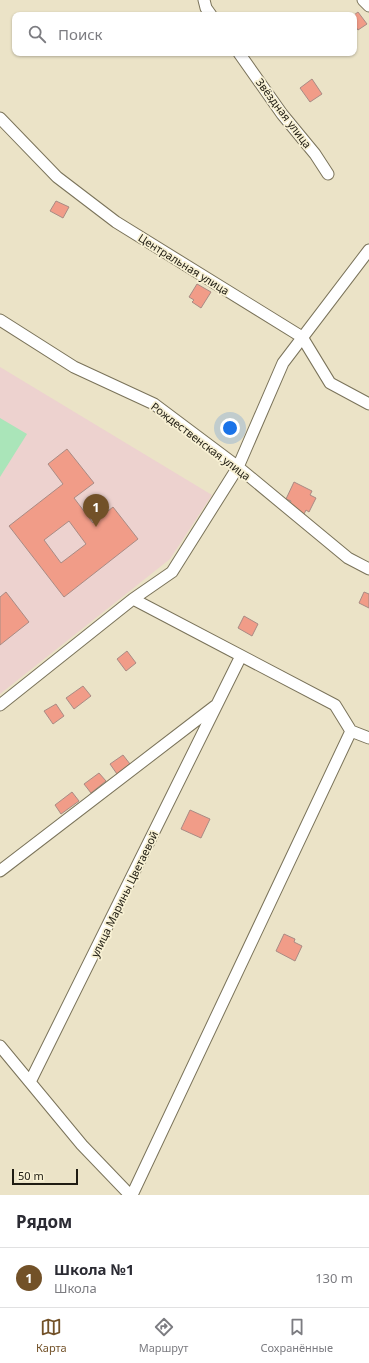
<!DOCTYPE html>
<html lang="ru">
<head>
<meta charset="utf-8">
<style>
  body { margin:0; font-family:"Noto Sans",sans-serif; background:#f7f7f7; color:#2b2b33 }
  .scale { position:absolute; left:12px; bottom:10px; width:66px; box-sizing:border-box; padding-left:4px; border:2px solid #1f1c12; border-top:0; font-size:11px; line-height:14px; white-space:nowrap; color:#1f1c12; -webkit-text-stroke:3px #f8f1d4; paint-order:stroke }
  .you { position:absolute; left:230px; top:428px; width:14px; height:14px; margin:-10px; border:3px solid #fff; border-radius:50%; background:#1a73e8; box-shadow:0 0 0 6px #1a73e833 }
  .badge { display:grid; place-items:center; width:26px; height:26px; border-radius:50%; background:#725128; color:#fff; font-size:13px; font-weight:700 }
  .pin { position:absolute; translate:-50% -33px; filter:drop-shadow(0 1px 2px #0008) }
  .pin::after { content:''; position:absolute; top:21px; width:14px; height:12px; background:inherit; clip-path:polygon(0 0,100% 0,50% 100%) }
  .list { margin:0; padding:0; list-style:none }
  h2 { display:flex; justify-content:space-between; align-items:center; height:52px; margin:0; padding:0 16px; font-size:17px }
  h2 small { font-size:13px; font-weight:400; color:#7c7c81 }
  .list li { display:grid; grid-template-columns:26px 1fr auto; gap:12px; align-items:center; box-sizing:border-box; height:60px; padding:0 16px; border-top:1px solid #e1e1e2 }
  .list b { display:block; font-size:15px; white-space:nowrap }
  .list p { margin:0; font-size:13px; white-space:nowrap; color:#7c7c81 }
  .list em { font-size:13px; font-style:normal; color:#7c7c81 }
  .icon { flex:none; width:22px; height:22px; fill:none; stroke:currentColor; stroke-width:2; stroke-linecap:round; stroke-linejoin:round }
  .map { position:relative; flex:none; width:369px; height:1195px; overflow:hidden }
  .search { position:absolute; background:#fff; box-shadow:0 1px 3px #0004; left:12px; right:12px; top:12px; height:44px; display:flex; align-items:center; gap:10px; box-sizing:border-box; padding:0 14px; border-radius:8px; color:#7c7c81; font-size:15px }
  .sheet { height:112px; background:#fff }
  nav { display:flex; justify-content:space-around; align-items:center; box-sizing:border-box; height:56px; border-top:1px solid #e1e1e2; background:#fff; font-size:11px; color:#7c7c81 }
  nav a { display:grid; justify-items:center; gap:2px }
  nav .on { color:#725128 }
  .map>svg:first-child { display:block }
</style>
</head>
<body>
<div class="map">
<svg width="369" height="1195" viewBox="0 0 369 1195">
  <rect width="100%" height="100%" fill="#ebe3c7"/>
  <path fill="#edd2cf" d="M0 367 212 495 170 559 0 694Z"/>
  <path fill="#aae5b9" d="M0 418 27 434 0 477Z"/>
  <path fill="#f19c88" stroke="#a98b84" fill-rule="evenodd" d="M358 12 367 24 358 30 354 24V15Z
    M312 79 322 94 310 102 300 88Z
    M56 201 69 207 63 218 50 211Z
    M197 284 211 292 201 308 192 302 194 300 189 297Z
    M67 449 94 483 74 498 93 523 113 507 138 539 64 597 9 526 63 484 48 464ZM69 521 86 544 61 563 44 540Z
    M294 482 312 491 310 495 316 498 309 512 306 510 303 516 292 510 294 506 290 504 291 501 286 499Z
    M6 592 29 622 0 645V597Z
    M364 592 369 594V608L359 603Z
    M244 616 258 624 252 636 238 628Z
    M127 651 136 663 126 671 117 659Z
    M83 686 91 696 74 709 66 698Z
    M56 704 64 716 53 724 44 711Z
    M123 755 130 764 117 774 110 764Z
    M99 773 106 781 91 793 84 784Z
    M72 792 79 801 61 814 55 805Z
    M190 810 210 819 201 838 181 829Z
    M284 934 295 939 294 942 302 946 295 961 276 951Z"/>
  <g fill="none" stroke-linecap="round" stroke-linejoin="round">
    <defs>
      <path id="minor" d="M204 0 206 8 211 15
        M363 0 369 6
        M239 53 282 114 315 154 328 174
        M0 118 57 177 116 222 302 337 330 383 369 404
        M0 320 74 367 154 404 238 467 348 558 369 569
        M133 599 172 572 238 467 283 363 369 250
        M0 705 133 599 335 705 351 731 132 1195
        M351 731 369 738
        M0 871 215 706
        M0 1046 82 1145 130 1195
        M30 1082 241 656"/>
    </defs>
    <use href="#minor" stroke="#7a735a" stroke-width="13"/>
    <use href="#minor" stroke="#fff" stroke-width="11"/>
  </g>
  <g text-anchor="middle" dominant-baseline="central" stroke-width="3.5" stroke-linejoin="round" paint-order="stroke">
    <g font-size="11" fill="#1f1c12" stroke="#f8f1d4">
      <text transform="translate(284 113) rotate(53)">Звёздная улица</text>
      <text transform="translate(184 264) rotate(32)">Центральная улица</text>
      <text transform="translate(201 441) rotate(37)">Рождественская улица</text>
      <text transform="translate(124 894) rotate(-64)">улица Марины Цветаевой</text>
    </g>
  </g>
</svg>
<div class="scale">50 m</div>
<div class="you"></div>
<div class="pin badge" style="left:96px;top:527px">1</div>
<div class="search"><svg class="icon" aria-label="search" viewBox="0 0 24 24"><circle cx="10" cy="10" r="6"/><path d="M15 15l6 6"/></svg>Поиск</div>
</div>
<section class="sheet">
<h2>Рядом<small></small></h2>
<ul class="list">
<li><span class="badge">1</span><div><b>Школа №1</b><p>Школа</p></div><em>130 m</em></li>
</ul>
</section>
<nav>
<a class="on"><svg class="icon" aria-label="map" viewBox="0 0 24 24"><path d="M3 6l6-2 6 2 6-2v14l-6 2-6-2-6 2zM9 4v14M15 6v14"/></svg>Карта</a>
<a><svg class="icon" aria-label="directions" viewBox="0 0 24 24"><path d="M12 3l9 9-9 9-9-9zM9 14v-3h6M13 9l2 2-2 2"/></svg>Маршрут</a>
<a><svg class="icon" aria-label="saved" viewBox="0 0 24 24"><path d="M7 4h10v16l-5-4-5 4z"/></svg>Сохранённые</a>
</nav>
</body>
</html>
